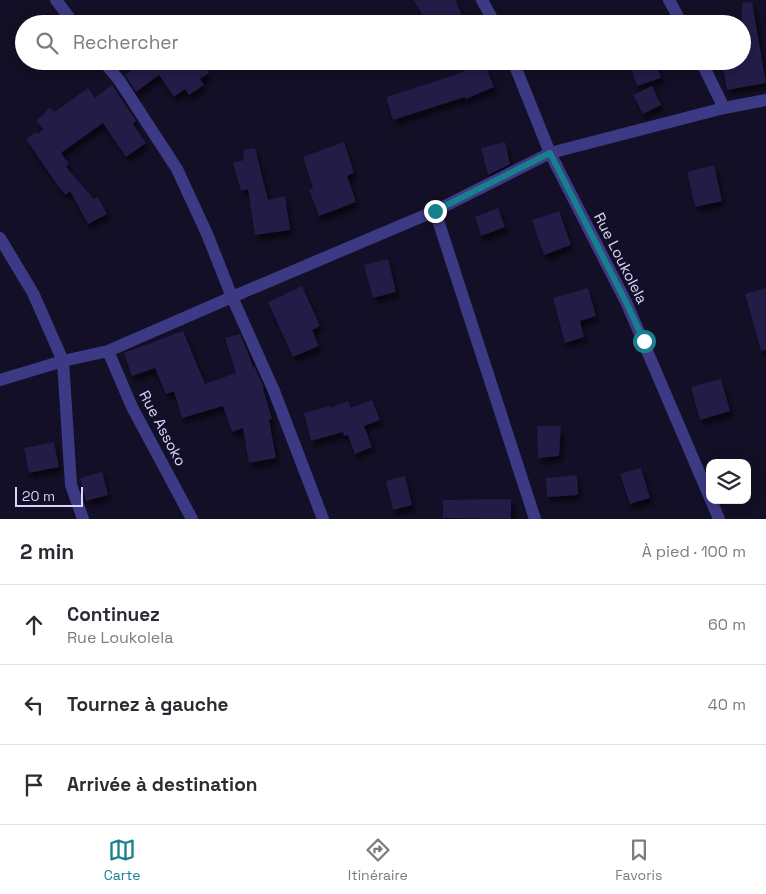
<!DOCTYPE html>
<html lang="fr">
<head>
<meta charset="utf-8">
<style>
  body { margin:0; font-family:"Space Grotesk",sans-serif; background:#f2f2f3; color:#2b2b33 }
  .controls { position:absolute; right:15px; bottom:15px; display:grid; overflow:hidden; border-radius:10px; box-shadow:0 2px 12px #0003 }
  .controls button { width:45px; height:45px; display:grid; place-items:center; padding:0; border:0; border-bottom:1px solid #e1e1e2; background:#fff; color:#2b2b33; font:25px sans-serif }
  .scale { position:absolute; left:15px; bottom:12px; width:68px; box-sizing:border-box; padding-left:5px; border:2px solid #d9d4ff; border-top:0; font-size:14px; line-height:18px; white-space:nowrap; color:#d9d4ff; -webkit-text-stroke:4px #130f26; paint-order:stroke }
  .stop { position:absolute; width:15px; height:15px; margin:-11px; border:4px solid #187f8f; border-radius:50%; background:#fff }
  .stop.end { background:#187f8f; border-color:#fff; box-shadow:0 1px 5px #0008 }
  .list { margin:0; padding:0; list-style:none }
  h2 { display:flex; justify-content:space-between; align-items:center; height:65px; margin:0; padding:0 20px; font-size:21px }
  h2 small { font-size:16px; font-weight:400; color:#7c7c81 }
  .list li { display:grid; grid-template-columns:32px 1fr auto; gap:15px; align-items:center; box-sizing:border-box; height:80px; padding:0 20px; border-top:1px solid #e1e1e2 }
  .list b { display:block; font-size:19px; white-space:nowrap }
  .list p { margin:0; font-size:16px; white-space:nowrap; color:#7c7c81 }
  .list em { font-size:16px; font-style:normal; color:#7c7c81 }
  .icon { flex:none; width:28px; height:28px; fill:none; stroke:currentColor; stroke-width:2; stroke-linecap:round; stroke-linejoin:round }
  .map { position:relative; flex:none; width:766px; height:519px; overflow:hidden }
  .search { position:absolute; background:#fff; box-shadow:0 2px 12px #0003; left:15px; right:15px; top:15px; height:55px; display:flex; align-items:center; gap:12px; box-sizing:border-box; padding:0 18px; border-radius:28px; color:#7c7c81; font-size:19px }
  .sheet { height:305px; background:#fff }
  nav { display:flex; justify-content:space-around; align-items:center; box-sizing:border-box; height:70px; border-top:1px solid #e1e1e2; background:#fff; font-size:14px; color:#7c7c81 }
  nav a { display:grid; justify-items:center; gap:2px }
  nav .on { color:#187f8f }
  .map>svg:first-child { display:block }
</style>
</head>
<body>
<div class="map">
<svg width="766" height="519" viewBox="0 0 766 519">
  <defs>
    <filter id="shadow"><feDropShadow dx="3" dy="5.5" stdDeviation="2.5" flood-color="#0009"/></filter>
  </defs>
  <rect width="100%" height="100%" fill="#130f26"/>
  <path fill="#241b47" filter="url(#shadow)" d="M414 0H455L466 24H427Z
    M752 2 766 83 727 90 722 61H742V3Z
    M142 61H201L209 73 200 79 204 85 189 95 185 89 174 97 159 75 136 92 125 75Z
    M650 61H655L661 78 637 86 631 67Z
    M484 62 494 87 466 99 465 97 393 120 386 97 452 76Z
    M112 85 136 121 133 124 146 143 126 157 103 123 61 153 69 164 66 167 94 199 98 197 107 214 88 224 70 191 66 195 58 186 26 139 36 132 38 134 43 129 36 121 50 108 55 112 88 88 95 98Z
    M652 86 661 105 643 114 633 95Z
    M344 142 354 173 347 176 356 202 319 216 309 190 313 188 303 157Z
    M505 142 510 164 488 175 481 148Z
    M255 148 268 200 285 196 290 230 255 235 248 189 241 191 233 163 244 160 243 150Z
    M714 165 722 201 695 207 687 172Z
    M498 208 505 227 481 236 475 217Z
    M559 211 571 245 544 255 532 220Z
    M388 259 396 292 373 298 364 265Z
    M302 286 320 326 312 330 319 346 293 357 268 302Z
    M588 288 596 316 580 321 584 337 565 343 553 298Z
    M766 288V350L761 351 745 294Z
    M183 331 205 384 236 373 225 338 240 334 249 355 253 367 254 366 264 388 263 389 272 419 269 420 276 458 249 463 243 428 232 432 223 406 182 418 174 391 166 394 155 368 132 376 124 353Z
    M721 379 730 411 700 420 691 387Z
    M372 400 380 420 364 426 372 447 355 454 348 435 344 436 343 432 311 441 304 413 330 406V408L348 401 351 408Z
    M537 426H561L559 456 538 458Z
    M54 442 59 467 29 473 24 448Z
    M641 468 650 498 630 504 620 474Z
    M102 472 108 495 86 501 80 478Z
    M577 475 578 495 547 497 546 478Z
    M405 476 412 505 393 510 386 481Z
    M511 499V519L443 518V500Z"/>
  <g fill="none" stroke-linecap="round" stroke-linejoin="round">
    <path stroke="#3d3a85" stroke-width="12" d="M56 0 74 24
      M482 0 495 24
      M669 0 682 24
      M103 61 119 80 177 169 207 234 232 297 274 391 323 519
      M513 61 550 153 627 304 710 498
      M701 61 724 108
      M435 211 535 519
      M0 238 33 293 63 361 71 485 83 519
      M108 351 132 407 192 519
      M0 380 63 361 108 351 232 297 435 211 550 153 724 108 766 100
      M711 500 719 519"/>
  </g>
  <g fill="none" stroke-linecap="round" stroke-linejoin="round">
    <path stroke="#187f8f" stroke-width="6" d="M435 211 550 153 627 304 644 341"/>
  </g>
  <g text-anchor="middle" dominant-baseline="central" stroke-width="4" stroke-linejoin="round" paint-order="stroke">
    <g font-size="15" fill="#d9d4ff" stroke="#130f26">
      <text transform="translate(621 258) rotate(63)">Rue Loukolela</text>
      <text transform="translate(163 428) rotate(62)">Rue Assoko</text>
    </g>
  </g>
</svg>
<div class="controls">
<button><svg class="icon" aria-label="layers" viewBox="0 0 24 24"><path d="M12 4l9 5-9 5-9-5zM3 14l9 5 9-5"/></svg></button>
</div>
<div class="scale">20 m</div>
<div class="stop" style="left:644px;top:341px"></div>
<div class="stop end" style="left:435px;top:211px"></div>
<div class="search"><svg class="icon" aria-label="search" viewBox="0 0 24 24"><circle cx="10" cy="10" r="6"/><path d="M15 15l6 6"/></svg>Rechercher</div>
</div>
<section class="sheet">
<h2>2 min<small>À pied · 100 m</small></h2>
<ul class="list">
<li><svg class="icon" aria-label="ahead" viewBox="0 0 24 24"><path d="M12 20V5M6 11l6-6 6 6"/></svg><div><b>Continuez</b><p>Rue Loukolela</p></div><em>60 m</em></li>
<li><svg class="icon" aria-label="left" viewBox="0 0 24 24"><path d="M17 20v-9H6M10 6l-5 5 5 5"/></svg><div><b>Tournez à gauche</b></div><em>40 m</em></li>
<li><svg class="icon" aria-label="arrive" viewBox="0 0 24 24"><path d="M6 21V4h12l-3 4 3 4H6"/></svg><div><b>Arrivée à destination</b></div></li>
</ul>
</section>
<nav>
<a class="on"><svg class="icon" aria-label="map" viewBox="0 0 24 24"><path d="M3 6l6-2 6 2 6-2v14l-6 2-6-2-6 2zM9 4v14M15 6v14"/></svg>Carte</a>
<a><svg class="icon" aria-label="directions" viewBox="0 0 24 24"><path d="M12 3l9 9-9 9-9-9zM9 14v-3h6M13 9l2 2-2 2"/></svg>Itinéraire</a>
<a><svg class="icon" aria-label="saved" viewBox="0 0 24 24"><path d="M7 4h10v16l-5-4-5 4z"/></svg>Favoris</a>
</nav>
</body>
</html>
